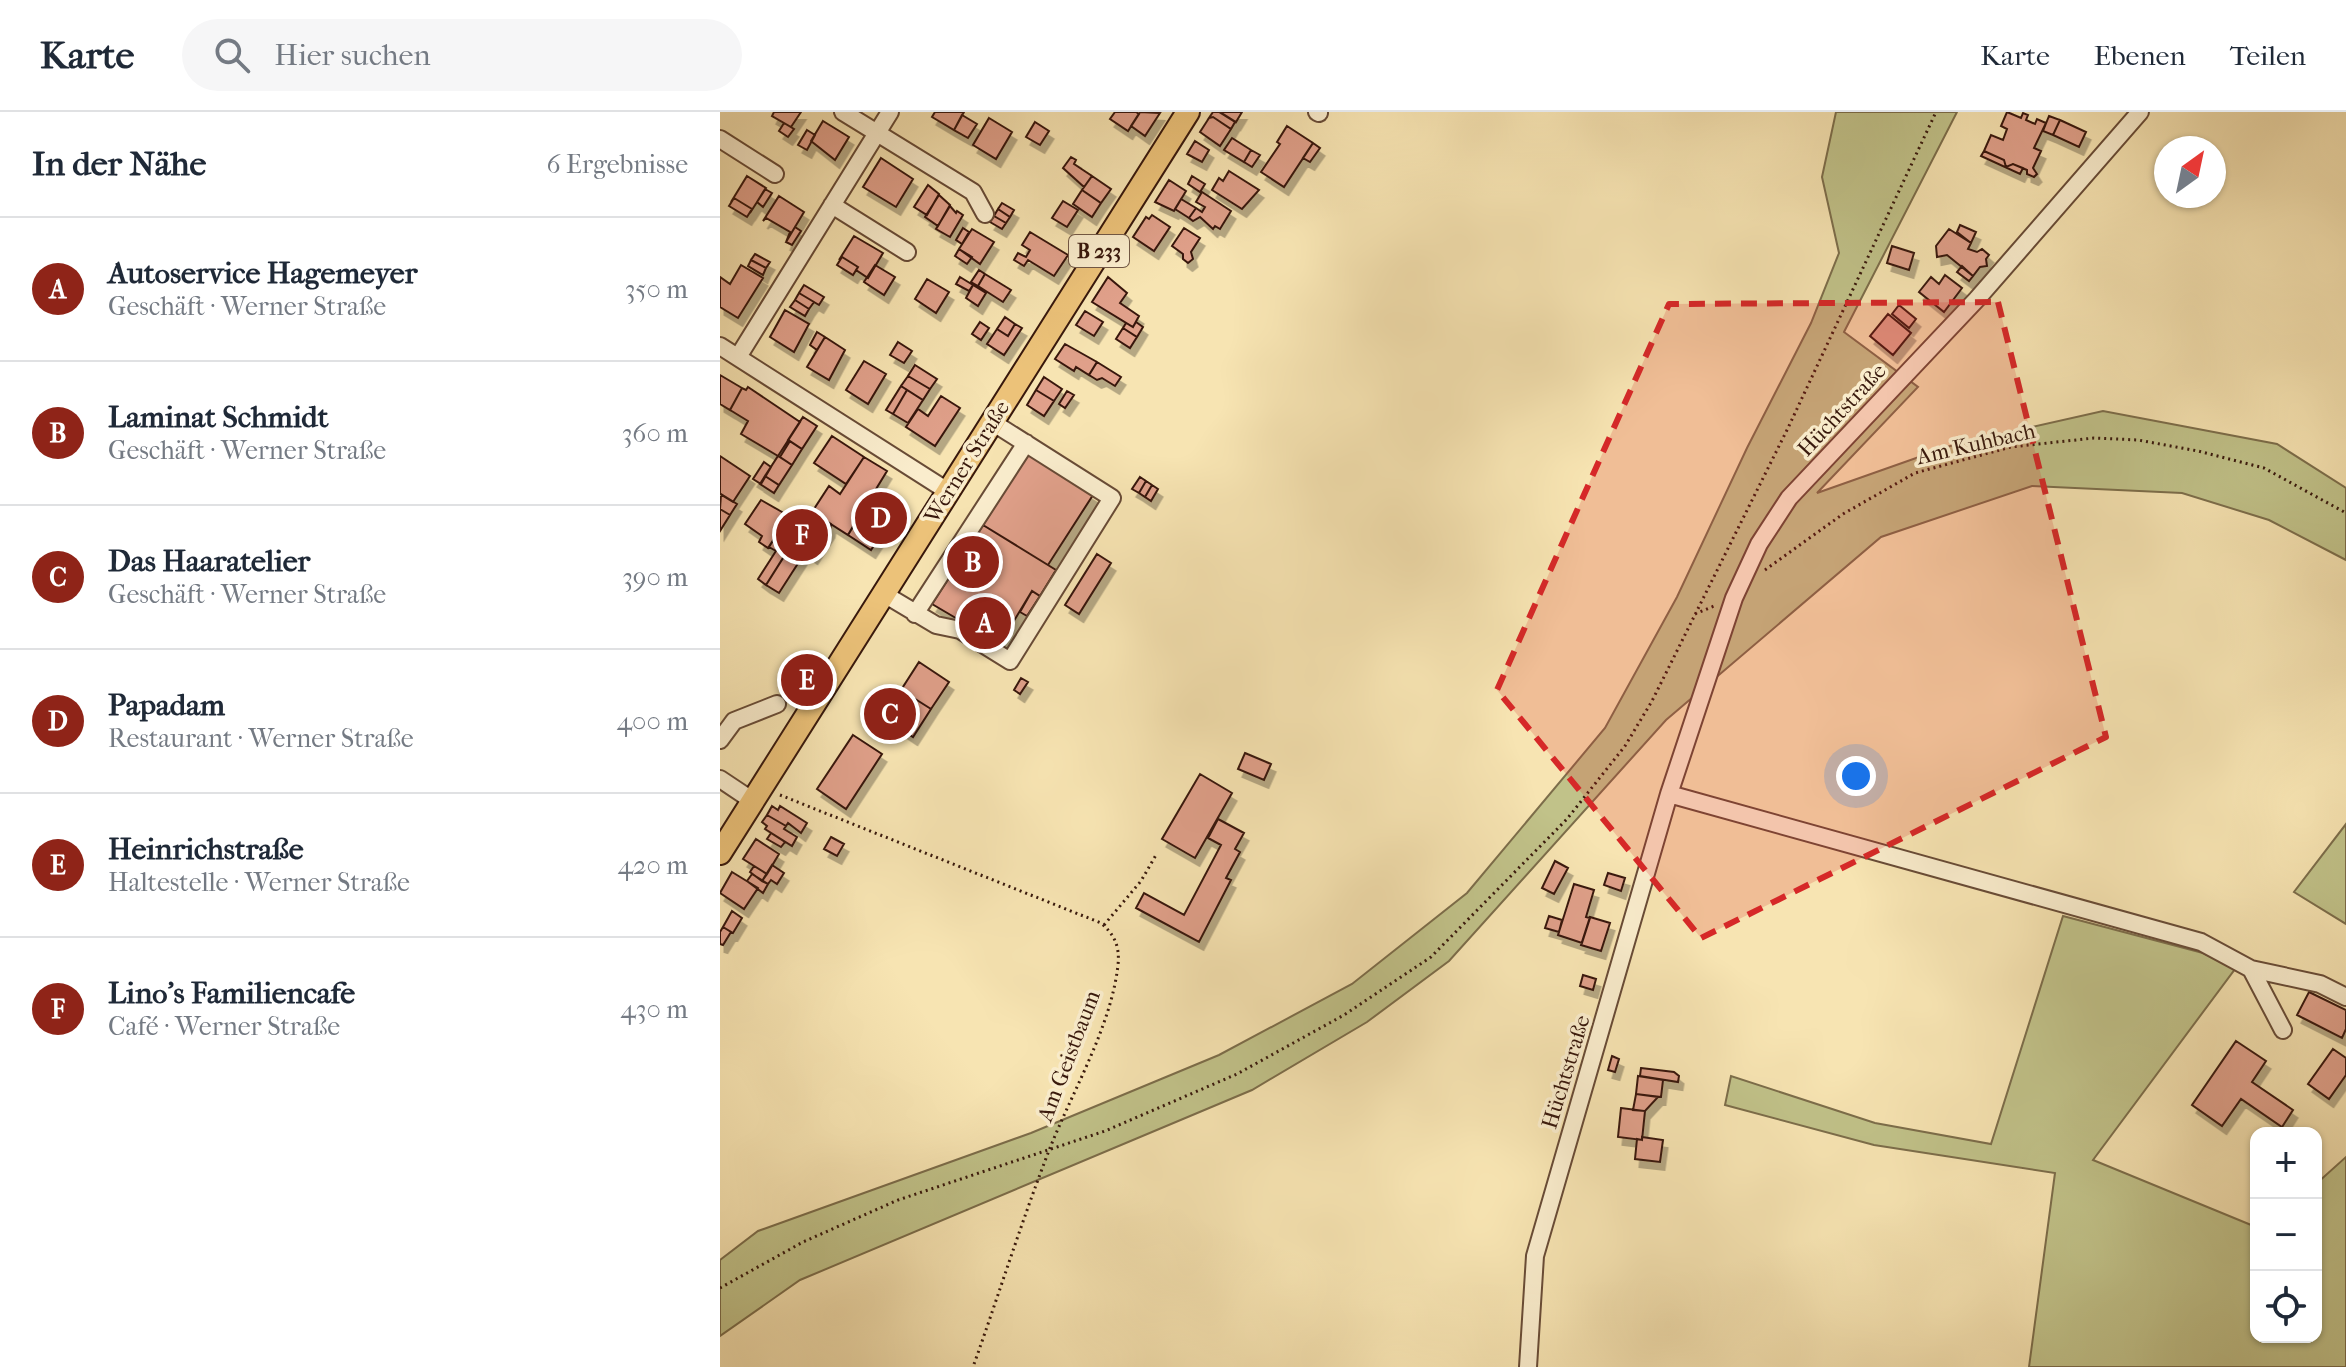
<!DOCTYPE html>
<html lang="de">
<head>
<meta charset="utf-8">
<style>
  body { margin:0; font-family:"IM FELL French Canon",serif; background:#f6f6f7; color:#1f2937 }
  .controls { position:absolute; right:24px; bottom:24px; display:grid; overflow:hidden; border-radius:16px; box-shadow:0 2px 6px #0004 }
  .controls button { width:72px; height:72px; display:grid; place-items:center; padding:0; border:0; border-bottom:2px solid #e0e1e3; background:#fff; color:#1f2937; font:40px sans-serif }
  .compass { position:absolute; left:1434px; top:24px; width:72px; height:72px; border-radius:50%; background:#fff; box-shadow:0 2px 6px #0004; rotate:33deg }
  .you { position:absolute; left:1136px; top:664px; width:28px; height:28px; margin:-20px; border:6px solid #fff; border-radius:50%; background:#1a73e8; box-shadow:0 0 0 12px #1a73e833 }
  .badge { display:grid; place-items:center; width:52px; height:52px; border-radius:50%; background:#8f2418; color:#fff; font-size:26px; font-weight:700 }
  .pin { position:absolute; translate:-50% -50%; border:4px solid #fff; box-shadow:0 2px 8px #0006 }
  .list { margin:0; padding:0; list-style:none }
  h2 { display:flex; justify-content:space-between; align-items:center; height:104px; margin:0; padding:0 32px; font-size:34px }
  h2 small { font-size:26px; font-weight:400; color:#747a83 }
  .list li { display:grid; grid-template-columns:52px 1fr auto; gap:24px; align-items:center; box-sizing:border-box; height:144px; padding:0 32px; border-top:2px solid #e0e1e3 }
  .list b { display:block; font-size:30px; white-space:nowrap }
  .list p { margin:0; font-size:26px; white-space:nowrap; color:#747a83 }
  .list em { font-size:26px; font-style:normal; color:#747a83 }
  .icon { flex:none; width:44px; height:44px; fill:none; stroke:currentColor; stroke-width:2; stroke-linecap:round; stroke-linejoin:round }
  .map { position:relative; flex:none; width:1626px; height:1255px; overflow:hidden }
  header { display:flex; align-items:center; gap:48px; box-sizing:border-box; height:112px; padding:0 40px; background:#fff; border-bottom:2px solid #e0e1e3 }
  header strong { font-size:38px }
  nav { display:flex; gap:44px; margin-inline-start:auto; font-size:28px }
  .search { width:560px; height:72px; background:#f6f6f7; display:flex; align-items:center; gap:20px; box-sizing:border-box; padding:0 28px; border-radius:44px; color:#747a83; font-size:30px }
  main { display:flex }
  aside { flex:1; background:#fff }
  .map>svg:first-child { display:block }
</style>
</head>
<body>
<header>
<strong>Karte</strong>
<div class="search"><svg class="icon" aria-label="search" viewBox="0 0 24 24"><circle cx="10" cy="10" r="6"/><path d="M15 15l6 6"/></svg>Hier suchen</div>
<nav><a>Karte</a><a>Ebenen</a><a>Teilen</a></nav>
</header>
<main>
<aside>
<h2>In der Nähe<small>6 Ergebnisse</small></h2>
<ul class="list">
<li><span class="badge">A</span><div><b>Autoservice Hagemeyer</b><p>Geschäft · Werner Straße</p></div><em>350 m</em></li>
<li><span class="badge">B</span><div><b>Laminat Schmidt</b><p>Geschäft · Werner Straße</p></div><em>360 m</em></li>
<li><span class="badge">C</span><div><b>Das Haaratelier</b><p>Geschäft · Werner Straße</p></div><em>390 m</em></li>
<li><span class="badge">D</span><div><b>Papadam</b><p>Restaurant · Werner Straße</p></div><em>400 m</em></li>
<li><span class="badge">E</span><div><b>Heinrichstraße</b><p>Haltestelle · Werner Straße</p></div><em>420 m</em></li>
<li><span class="badge">F</span><div><b>Lino's Familiencafe</b><p>Café · Werner Straße</p></div><em>430 m</em></li>
</ul>
</aside>
<div class="map">
<svg width="1626" height="1255" viewBox="0 0 1626 1255">
  <defs>
    <filter id="shadow"><feDropShadow dx="4.5" dy="8" stdDeviation="0" flood-color="#0004"/></filter>
  </defs>
  <rect width="100%" height="100%" fill="#f7e4b2"/>
  <filter id="stains"><feTurbulence type="fractalNoise" baseFrequency=".0025" numOctaves="4"/><feColorMatrix values="0 0 0 0 .2 0 0 0 0 .09 0 0 0 0 .02 0 0 0 .5 -.17"/></filter>
  <radialGradient id="worn" r=".72"><stop offset=".6" stop-color="#630" stop-opacity="0"/><stop offset="1" stop-color="#630" stop-opacity=".3"/></radialGradient>
  <path fill="#c1c289" stroke="#7c6d4a" stroke-width="2" d="M1116 0H1237L1124 220 1198 275 1097 381 1233 333 1383 299 1557 332 1626 376V448L1549 408 1462 381 1312 374 1161 425 946 608 729 849 647 910 532 978 80 1168 0 1224V1148L38 1119 311 1021 499 943 632 872 747 781 885 616 957 485 1027 336 1091 211 1119 141 1102 65Z
    M1626 712V812L1574 780Z
    M1343 804 1483 841 1515 857 1373 1048 1536 1115V1225H1596V1072L1626 1045V1255H1309L1335 1061 1154 1033 1005 993 1011 964 1155 1011 1271 1032Z"/>
  <path fill="#e0a08a" stroke="#38180c" stroke-width="2" filter="url(#shadow)" d="M54 0H81L71 15 52 4Z
    M215 0H244L234 18 212 5Z
    M395 0H416L419 2 408 19 390 7Z
    M420 0 440 1 425 24 411 14Z
    M493 0H499L515 10 511 17 493 5 489 6Z
    M500 0H522L516 10Z
    M1287 0 1301 6 1303 1 1308 3 1306 8 1315 12 1317 7 1326 11 1314 36 1321 39 1313 56 1317 62 1314 65 1307 62V58L1293 52 1286 55 1284 48 1264 39 1271 23 1283 28 1287 17 1281 14Z
    M242 3 257 12 248 26 234 18Z
    M1329 4 1340 8 1333 23 1323 19Z
    M493 5 511 17 500 34 480 20 489 6Z
    M269 6 292 20 276 47 253 33Z
    M1340 8 1366 20 1359 35 1333 23Z
    M103 9 129 25 115 48 91 29Z
    M315 10 329 19 320 33 306 25Z
    M64 11 74 17 68 25 59 19Z
    M567 14 593 31 564 75 541 60 560 32 557 30Z
    M87 18 95 23 87 38 78 33Z
    M512 26 531 38 524 50 504 38Z
    M475 29 489 38 482 50 467 42Z
    M593 31 600 36 590 50 583 46Z
    M531 38 540 43 532 55 524 50Z
    M1264 39 1284 48 1286 55 1293 52 1303 56 1300 62 1261 44Z
    M351 45 356 48 354 52 372 64 364 75 343 56Z
    M161 46 193 67 176 95 143 75Z
    M509 59 539 78 522 97 492 78 499 66 503 69Z
    M27 64 46 76 30 101 32 97 14 86 11 90Z
    M372 64 391 77 381 91 362 78Z
    M472 64 485 72 480 80 468 72Z
    M449 68 466 79 454 99 435 90Z
    M208 73 219 82 207 103 194 95Z
    M45 77 52 81 43 95 37 90Z
    M362 78 381 91 372 105 353 92Z
    M482 80 511 99 500 117 495 114 493 117 480 105 473 109 469 106 476 96 482 100 485 95 476 90Z
    M219 83 230 93 218 114 205 105Z
    M59 84 84 100 66 130 70 120 46 106 43 109Z
    M14 86 32 97 27 105 9 94Z
    M461 87 476 96 469 106 455 97Z
    M343 89 358 98 347 115 332 106Z
    M282 91 294 98 290 105 278 97Z
    M230 94 236 101 237 99 243 103 230 125 216 117Z
    M278 97 290 105 286 111 274 104Z
    M432 103 450 115 434 139 413 125 426 105 429 107Z
    M274 104 286 111 282 117 270 110Z
    M1240 113 1256 120 1251 131 1237 120Z
    M75 115 81 119 72 133 66 130Z
    M243 116 249 120 242 132 236 128Z
    M464 116 480 126 471 140 473 147 468 151 463 147V142L452 134Z
    M252 117 274 130 260 152 239 137Z
    M1229 117 1251 131 1248 137 1257 140 1262 137 1269 143 1266 147 1267 154 1260 155 1253 164 1227 143 1217 145 1216 134Z
    M310 120 348 143 334 164 308 148 304 154 294 148 298 141 306 145 310 138 302 133Z
    M134 124 163 141 148 166 136 158 138 155 122 145 119 148Z
    M1172 134 1194 141 1189 158 1167 151Z
    M239 137 252 145 247 152 235 144Z
    M35 142 50 150 46 156 31 148Z
    M122 145 138 155 133 163 117 153Z
    M31 148 46 156 43 163 28 154Z
    M21 153 43 166 18 206 0 195V165L10 172Z
    M155 153 175 165 164 183 144 170Z
    M1242 154 1253 164 1249 169 1237 160Z
    M259 158 265 162 258 174 251 170Z
    M265 162 291 178 283 190 258 174Z
    M1225 163 1242 176 1224 200 1199 180 1211 165 1219 172Z
    M240 165 253 173 249 179 236 172Z
    M388 165 407 181 400 191 419 204 413 215 372 190Z
    M207 167 229 180 216 201 195 187Z
    M84 173 104 185 99 193 79 181Z
    M253 173 266 181 258 194 246 186Z
    M79 181 94 190 89 197 75 188Z
    M75 188 89 197 85 204 70 195Z
    M1179 193 1196 207 1189 216 1172 202Z
    M65 198 89 212 74 240 50 225Z
    M365 199 383 210 374 224 356 213Z
    M1168 202 1191 221 1173 243 1150 224Z
    M285 205 295 212 288 224 277 217Z
    M260 210 269 216 261 228 252 222Z
    M416 210 423 215 417 225 403 216 406 211 413 215Z
    M295 212 302 216 284 243 267 232 277 217 288 224Z
    M403 216 417 225 410 236 396 227Z
    M97 220 105 225 97 238 90 233Z
    M105 225 125 238 109 268 87 255Z
    M178 230 192 239 184 251 170 243Z
    M345 232 377 250 369 263 356 255 354 259 335 247Z
    M144 249 166 262 148 292 126 278Z
    M377 250 401 265 395 274 382 266 377 268 369 263Z
    M195 253 217 267 210 277 188 264Z
    M0 263 22 276 10 298 0 292Z
    M188 264 210 277 203 288 181 274Z
    M324 265 342 277 334 289 316 278Z
    M181 274 187 278 173 302 166 298Z
    M28 275 80 310 58 344 21 322 28 309 10 298 22 276 26 278Z
    M187 278 203 288 188 311 173 302Z
    M316 278 334 289 324 304 307 293Z
    M347 279 354 283 345 296 339 292Z
    M221 284 240 296 215 334 186 315 198 297 208 304Z
    M83 305 97 314 82 337 68 328Z
    M112 324 144 345 126 372 94 351Z
    M70 329 82 337 72 353 60 345Z
    M308 342 373 383 328 453 263 413Z
    M0 344 30 364 13 390 0 382Z
    M58 344 72 353 59 373 45 364Z
    M144 345 167 359 128 423 92 400 109 374 120 382Z
    M44 350 51 355 41 372 33 367Z
    M45 364 59 373 54 381 40 372Z
    M420 365 426 369 419 381 412 377Z
    M426 369 432 373 425 385 419 381Z
    M432 373 438 377 431 389 425 385Z
    M153 380 178 396 151 438 128 423Z
    M1 382 17 392 10 403 0 397Z
    M41 388 69 404 48 436 39 430 42 424 25 412Z
    M0 397 10 403 0 419Z
    M81 400 89 405 46 473 38 467Z
    M92 400 111 412 110 418 93 444 86 439 59 481 46 473Z
    M68 405 75 409 56 439 49 435Z
    M263 413 336 458 320 484 312 479 280 532 212 492Z
    M377 442 391 451 359 502 345 493Z
    M312 479 320 484 307 504 300 500Z
    M199 550 229 570 211 597 181 578Z
    M301 566 308 570 300 582 294 578Z
    M181 578 211 597 193 625 163 605Z
    M133 623 162 642 126 697 97 677Z
    M525 641 551 652 544 668 518 657Z
    M480 662 512 681 475 746 442 727Z
    M52 694 58 698 60 694 87 711 81 721 68 711 66 714 47 703Z
    M47 703 66 714 64 717 77 725 72 734 45 717 47 714 42 710Z
    M498 707 524 721 515 737 520 740 506 766 511 768 479 830 416 796 424 781 464 803 501 733 488 726Z
    M51 721 65 730 61 735 47 727Z
    M111 725 124 732 117 744 104 737Z
    M36 727 59 742 47 762 23 747Z
    M835 749 848 756 834 782 822 776Z
    M52 753 64 761 57 772 51 768 48 772 42 769Z
    M34 754 47 762 42 769 30 760Z
    M12 760 38 776 24 797 0 781Z
    M888 761 905 766 901 779 884 773Z
    M32 762 48 772 43 781 27 769Z
    M854 772 874 778 866 805 870 806 862 831 838 823Z
    M12 799 22 806 13 821 3 815Z
    M829 804 842 808 839 820 825 816Z
    M870 805 890 811 881 839 861 833Z
    M3 815 11 820 3 833 0 832V820Z
    M863 863 876 867 873 878 860 874Z
    M1589 880 1626 898V917L1622 926 1577 903Z
    M1516 929 1546 949 1532 970 1573 998 1562 1015 1521 987 1502 1014 1472 993Z
    M1613 937 1626 946V963L1609 987 1588 972Z
    M892 944 899 947 895 960 888 958Z
    M921 956 954 960 959 964 958 970 920 964Z
    M918 964 943 968 941 985 916 982Z
    M916 982 938 985 925 999 913 998Z
    M901 996 925 999 922 1028 898 1025Z
    M922 1025 943 1028 940 1050 915 1047 917 1027 922 1028Z"/>
  <g fill="none" stroke-linecap="round" stroke-linejoin="round">
    <defs>
      <path id="minor" d="M123 0 253 80 265 102
        M597 0 599 1
        M0 27 55 62
        M112 93 187 140
        M0 234 229 380
        M18 245 170 0
        M164 482 216 513 240 518 290 549 392 386 272 310
        M195 502 306 331
        M0 628 14 609 57 592
        M0 667 33 689
        M949 682 1481 830 1531 857 1563 918
        M1531 857 1600 872 1626 885
        M808 1255 815 1144 949 682 1014 486 1039 432 1069 386 1257 187 1420 0"/>
      <path id="major" d="M0 741 468 0"/>
    </defs>
    <use href="#minor" stroke="#684b36" stroke-width="20"/>
    <use href="#major" stroke="#38180c" stroke-width="26"/>
    <path stroke="#38180c" stroke-width="3" stroke-dasharray="2 4" stroke-linecap="butt" d="M1045 458 1123 402 1195 361 1291 335 1374 326 1418 328 1478 339 1544 356 1626 401
      M975 502 994 494
      M60 683 381 811C394 822 400 834 398 853 391 915 353 978 330 1036 302 1108 279 1182 253 1255
      M384 813 421 769 436 743
      M0 1176 83 1130 178 1088 385 1019 517 962 624 903 711 845 847 707 905 634 932 589 1068 316 1216 0"/>
    <use href="#minor" stroke="#faedcd" stroke-width="16"/>
    <use href="#major" stroke="#ecc279" stroke-width="22"/>
  </g>
  <path fill="#d62828" fill-opacity="0.2" stroke="#d62828" stroke-width="6" stroke-dasharray="16 10" stroke-linejoin="round" d="M1278 190 1386 625 981 826 777 578 949 192Z"/>
  <g text-anchor="middle" dominant-baseline="central" stroke-width="7" stroke-linejoin="round" paint-order="stroke">
    <rect fill="#faedcd" stroke="#725846" stroke-width="2" x="349" y="123" width="60" height="32" rx="6"/>
    <g font-size="20" font-weight="bold" fill="#38180c">
      <text x="379" y="139">B 233</text>
    </g>
    <g font-size="22" fill="#38180c" stroke="#faedcd">
      <text transform="translate(1122 298) rotate(-47)">Hüchtstraße</text>
      <text transform="translate(1256 332) rotate(-13)">Am Kuhbach</text>
      <text transform="translate(247 350) rotate(-58)">Werner Straße</text>
      <text transform="translate(349 944) rotate(-69)">Am Geistbaum</text>
      <text transform="translate(846 960) rotate(-73)">Hüchtstraße</text>
    </g>
  </g>
  <rect width="100%" height="100%" filter="url(#stains)"/>
  <rect width="100%" height="100%" fill="url(#worn)"/>
</svg>
<div class="controls">
<button>+</button>
<button>−</button>
<button><svg class="icon" aria-label="locate" viewBox="0 0 24 24"><circle cx="12" cy="12" r="6"/><path d="M12 2v4M12 18v4M2 12h4M18 12h4"/></svg></button>
</div>
<svg class="compass" viewBox="-18 -18 36 36"><path d="M0-13l5 13h-10z" fill="#e53935"/><path d="M0 13l5-13h-10z" fill="#747a83"/></svg>
<div class="you"></div>
<div class="pin badge" style="left:265px;top:511px">A</div>
<div class="pin badge" style="left:253px;top:450px">B</div>
<div class="pin badge" style="left:170px;top:602px">C</div>
<div class="pin badge" style="left:161px;top:406px">D</div>
<div class="pin badge" style="left:87px;top:568px">E</div>
<div class="pin badge" style="left:82px;top:423px">F</div>
</div>
</main>
</body>
</html>
